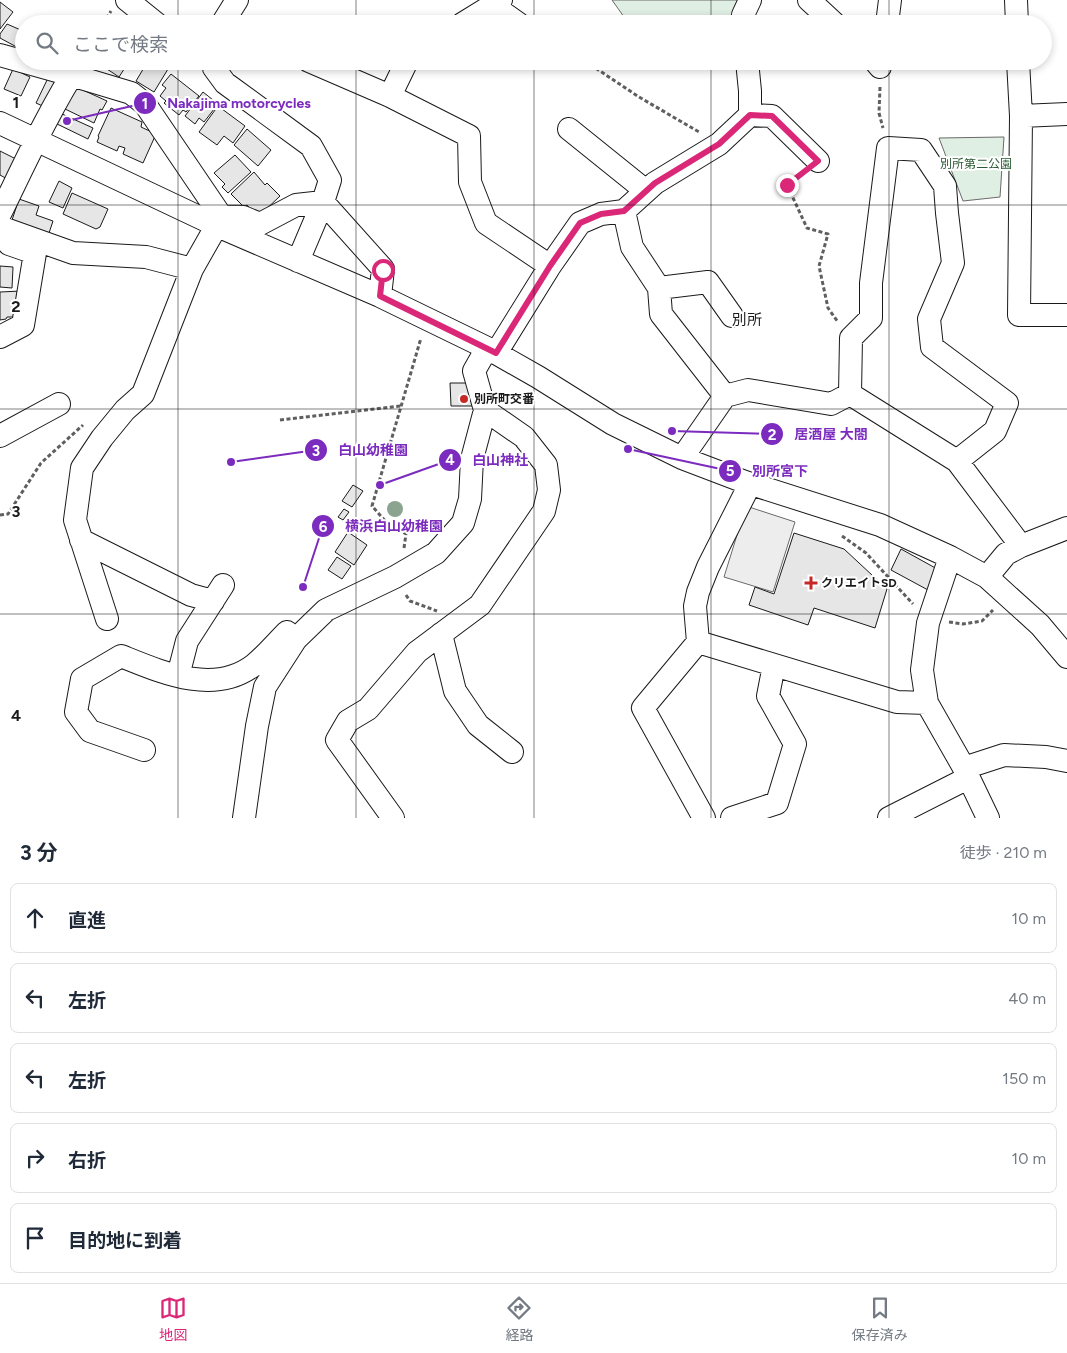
<!DOCTYPE html>
<html lang="ja">
<head>
<meta charset="utf-8">
<style>
  body { margin:0; font-family:Figtree,"Noto Sans JP",sans-serif; background:#f2f2f3; color:#1f2937 }
  .stop { position:absolute; width:15px; height:15px; margin:-11px; border:4px solid #db2777; border-radius:50%; background:#fff }
  .stop.end { background:#db2777; border-color:#fff; box-shadow:0 1px 5px #0008 }
  .list { margin:0; padding:0; list-style:none }
  h2 { display:flex; justify-content:space-between; align-items:center; height:65px; margin:0; padding:0 20px; font-size:21px }
  h2 small { font-size:16px; font-weight:400; color:#747a83 }
  .list li { display:grid; grid-template-columns:32px 1fr auto; gap:15px; align-items:center; box-sizing:border-box; height:70px; margin:0 10px 10px; padding:0 10px; border:1px solid #e0e1e3; border-radius:8px }
  .list b { display:block; font-size:19px; white-space:nowrap }
  .list em { font-size:16px; font-style:normal; color:#747a83 }
  .icon { flex:none; width:28px; height:28px; fill:none; stroke:currentColor; stroke-width:2; stroke-linecap:round; stroke-linejoin:round }
  .map { position:relative; flex:none; width:1067px; height:818px; overflow:hidden }
  .search { position:absolute; background:#fff; box-shadow:0 2px 8px #0003; left:15px; right:15px; top:15px; height:55px; display:flex; align-items:center; gap:12px; box-sizing:border-box; padding:0 18px; border-radius:28px; color:#747a83; font-size:19px }
  .sheet { height:465px; background:#fff }
  nav { display:flex; justify-content:space-around; align-items:center; box-sizing:border-box; height:70px; border-top:1px solid #e0e1e3; background:#fff; font-size:14px; color:#747a83 }
  nav a { display:grid; justify-items:center; gap:2px }
  nav .on { color:#db2777 }
  .map>svg:first-child { display:block }
</style>
</head>
<body>
<div class="map">
<svg width="1067" height="818" viewBox="0 0 1067 818">
  <rect width="100%" height="100%" fill="#fff"/>
  <path fill="#e0efe3" stroke="#6a6a6a" d="M612 0H742L736 24H629Z
    M1004 137 1000 197 963 201 939 138Z"/>
  <path fill="#ededed" stroke="#6a6a6a" d="M746 506 795 522 773 592 724 577Z"/>
  <path fill="#e6e6e6" stroke="#1a1a1a" d="M0 2 13 12 0 29Z
    M7 24 23 31 24 29V51L0 38V34Z
    M108 61H132L130 64 128 63 119 77 104 67Z
    M148 61H154L168 69 154 92 136 81Z
    M13 69 30 77 21 96 4 89Z
    M171 74 199 96 186 112 183 110 179 115 164 103 166 101 160 96 166 88 162 85Z
    M48 78 59 83 47 108 36 103Z
    M74 86 107 101 102 110 100 109 94 123 63 108Z
    M203 92 218 104 204 122 199 118 195 124 185 116Z
    M218 106 245 126 233 143 224 136 217 145 199 132Z
    M111 108 142 122 141 127 156 134 143 163 123 154 125 148 119 146 117 151 97 142 99 137 98 136Z
    M60 113 93 128 88 139 55 123Z
    M247 129 271 150 258 166 234 145Z
    M0 151 20 161 11 181 0 175Z
    M235 155 251 172 228 193 222 187 225 184 214 173Z
    M254 172 265 185 267 183 280 196 258 217 247 205 244 207 231 194Z
    M59 181 72 188 63 208 49 202Z
    M72 193 108 209 100 227 96 229 63 214Z
    M19 199 39 206 36 215 53 221 48 236 11 223Z
    M0 266 13 267 12 288 0 287Z
    M21 291 22 317H7L6 319 0 320V292Z
    M450 383H473L478 406H451Z
    M353 485 363 491 352 507 342 501Z
    M344 509 349 512 343 520 338 517Z
    M348 532 367 545 354 565 335 552Z
    M794 533 844 549 887 589 875 628 814 608 808 625 749 605 755 587 774 594Z
    M901 549 939 570 928 590 891 570Z
    M337 557 351 566 342 579 328 570Z"/>
  <g fill="none" stroke-linecap="round" stroke-linejoin="round">
    <defs>
      <path id="minor" d="M127 0 157 24
        M809 0 835 24
        M1016 0 1017 24
        M492 5 519 24
        M222 24 237 0
        M462 24 501 0
        M744 24 743 15 750 0
        M887 24 890 0
        M0 55 71 75 131 93 145 104 221 216 222 228
        M216 61 214 68 225 83 311 146 330 180 323 202 298 261
        M309 61 390 96 469 136 470 182 486 223 550 266
        M875 61 880 67 881 61
        M1018 61 1021 116 1019 315H1067
        M390 96 407 61
        M750 115 772 116 818 161
        M1021 116 1067 114
        M0 123 222 228 380 296 487 348 538 377 613 424 682 458 745 482 880 525 950 557 987 577 1040 625 1067 657
        M569 129 646 191
        M624 211 632 247 659 288 661 314 725 396
        M0 214C25 163 49 110 80 62
        M221 216 243 217 260 224 296 205 323 202 383 269 380 296
        M0 227 73 253 146 257 192 269
        M659 288 708 282 732 316
        M0 337 23 325 35 253 9 244
        M496 353 550 266 580 223 601 214 624 211 655 183 719 144 750 115V91L747 61
        M850 394 957 461 1021 546
        M0 436 59 404
        M682 458 725 396 748 390 831 404 850 394 851 338 871 318V283L888 148 921 150 945 186 947 213 953 263 929 319 932 347 1007 403 995 431 957 461
        M81 540 191 595 213 601
        M950 557 928 623 922 670 927 703 964 768 988 818
        M987 577 1006 554 1021 546 1067 528
        M107 619 75 520 82 468 102 438 125 410 143 394 192 269 217 225
        M441 634 455 691 478 725 512 752
        M698 642 695 606 698 592 708 567 750 484
        M178 676 187 641 223 585
        M144 750 90 731 76 712 82 679 121 656C161 672 214 696 254 665 266 655 276 643 287 632L295 638
        M964 768 1004 755 1046 757 1067 761
        M244 818 257 726 265 687 296 639 326 610 395 577 436 553 463 523 470 499 472 459 485 410
        M393 818 337 740 348 721 368 709 417 652 480 605 544 511 549 490 546 465 524 437 485 410 474 371 487 348
        M704 818 643 708 698 642 897 702 927 703
        M732 818 777 803 795 744 768 696 774 665
        M889 818 968 778"/>
    </defs>
    <use href="#minor" stroke="#1a1a1a" stroke-width="24"/>
    <path stroke="#5f5f5f" stroke-width="3" stroke-dasharray="4 2.5" stroke-linecap="butt" d="M103 24 111 11
      M585 61 639 97 699 132
      M880 87 879 113 883 128
      M802 174 787 185 807 228 828 234 819 266 828 308 838 322
      M280 420 401 406
      M0 515 8 514 41 463 83 425
      M842 536 866 553 913 604
      M404 548 406 534 387 523 372 506 421 338
      M406 595 410 601 437 611
      M949 622 963 624 982 621 993 610"/>
    <use href="#minor" stroke="#fff" stroke-width="22"/>
  </g>
  <circle fill="#8aa48f" cx="395" cy="509" r="8"/>
  <g fill="none" stroke-linecap="round" stroke-linejoin="round">
    <path stroke="#db2777" stroke-width="6" d="M383 270 380 296 496 353 550 266 580 223 601 214 624 211 655 183 719 144 750 115 772 116 818 161 787 185"/>
  </g>
  <path fill="none" stroke="#1a1a1a" stroke-width="1" stroke-opacity="0.55" d="M178 0V24M356 0V24M534 0V24M711 0V24M889 0V24M178 61V818M356 61V818M534 61V818M711 61V818M889 61V818M0 205H1067M0 409H1067M0 614H1067"/>
  <g fill="#c62828" stroke="#fff" stroke-width="2">
    <circle cx="464" cy="399" r="5"/>
    <path d="M808.5 575.5h5v5h5v5h-5v5h-5v-5h-5v-5h5z"/>
  </g>
  <g text-anchor="middle" dominant-baseline="central" stroke-width="4" stroke-linejoin="round" paint-order="stroke">
    <g font-size="12" fill="#2b5a34" stroke="#fff">
      <text x="976" y="164">別所第二公園</text>
    </g>
    <g font-size="12" font-weight="bold" fill="#1a1a1a" stroke="#fff" text-anchor="start">
      <text x="474" y="399">別所町交番</text>
      <text x="821" y="583">クリエイトSD</text>
    </g>
    <g font-size="15" fill="#1a1a1a" stroke="#fff">
      <text x="747" y="320">別所</text>
    </g>
  </g>
  <g font-size="16" text-anchor="middle" font-weight="bold" fill="#1a1a1a" stroke="#fff" stroke-width="4" stroke-linejoin="round" paint-order="stroke">
    <text x="16" y="108">1</text>
    <text x="16" y="312">2</text>
    <text x="16" y="517">3</text>
    <text x="16" y="721">4</text>
  </g>
  <path fill="none" stroke="#7b2cbf" stroke-width="2" d="M67 121L145 103M672 431L772 434M231 462L316 450M380 485L450 460M628 449L730 471M303 587L323 526"/>
  <g fill="#7b2cbf" stroke="#fff" stroke-width="2">
    <circle cx="67" cy="121" r="5"/>
    <circle cx="672" cy="431" r="5"/>
    <circle cx="231" cy="462" r="5"/>
    <circle cx="380" cy="485" r="5"/>
    <circle cx="628" cy="449" r="5"/>
    <circle cx="303" cy="587" r="5"/>
    <circle cx="145" cy="103" r="12"/>
    <circle cx="772" cy="434" r="12"/>
    <circle cx="316" cy="450" r="12"/>
    <circle cx="450" cy="460" r="12"/>
    <circle cx="730" cy="471" r="12"/>
    <circle cx="323" cy="526" r="12"/>
  </g>
  <g font-size="15" text-anchor="middle" font-weight="bold" fill="#fff">
    <text x="145" y="109">1</text>
    <text x="772" y="440">2</text>
    <text x="316" y="456">3</text>
    <text x="450" y="465">4</text>
    <text x="730" y="476">5</text>
    <text x="323" y="532">6</text>
  </g>
  <g font-size="14" text-anchor="middle" font-weight="bold" fill="#7b2cbf" stroke="#fff" stroke-width="4" stroke-linejoin="round" paint-order="stroke">
    <text x="239" y="108">Nakajima motorcycles</text>
    <text x="831" y="439">居酒屋 大閤</text>
    <text x="373" y="455">白山幼稚園</text>
    <text x="500" y="465">白山神社</text>
    <text x="780" y="476">別所宮下</text>
    <text x="394" y="531">横浜白山幼稚園</text>
  </g>
</svg>
<div class="stop" style="left:383px;top:270px"></div>
<div class="stop end" style="left:787px;top:185px"></div>
<div class="search"><svg class="icon" aria-label="search" viewBox="0 0 24 24"><circle cx="10" cy="10" r="6"/><path d="M15 15l6 6"/></svg>ここで検索</div>
</div>
<section class="sheet">
<h2>3 分<small>徒歩 · 210 m</small></h2>
<ul class="list">
<li><svg class="icon" aria-label="ahead" viewBox="0 0 24 24"><path d="M12 20V5M6 11l6-6 6 6"/></svg><div><b>直進</b></div><em>10 m</em></li>
<li><svg class="icon" aria-label="left" viewBox="0 0 24 24"><path d="M17 20v-9H6M10 6l-5 5 5 5"/></svg><div><b>左折</b></div><em>40 m</em></li>
<li><svg class="icon" aria-label="left" viewBox="0 0 24 24"><path d="M17 20v-9H6M10 6l-5 5 5 5"/></svg><div><b>左折</b></div><em>150 m</em></li>
<li><svg class="icon" aria-label="right" viewBox="0 0 24 24"><path d="M7 20v-9h11M14 6l5 5-5 5"/></svg><div><b>右折</b></div><em>10 m</em></li>
<li><svg class="icon" aria-label="arrive" viewBox="0 0 24 24"><path d="M6 21V4h12l-3 4 3 4H6"/></svg><div><b>目的地に到着</b></div></li>
</ul>
</section>
<nav>
<a class="on"><svg class="icon" aria-label="map" viewBox="0 0 24 24"><path d="M3 6l6-2 6 2 6-2v14l-6 2-6-2-6 2zM9 4v14M15 6v14"/></svg>地図</a>
<a><svg class="icon" aria-label="directions" viewBox="0 0 24 24"><path d="M12 3l9 9-9 9-9-9zM9 14v-3h6M13 9l2 2-2 2"/></svg>経路</a>
<a><svg class="icon" aria-label="saved" viewBox="0 0 24 24"><path d="M7 4h10v16l-5-4-5 4z"/></svg>保存済み</a>
</nav>
</body>
</html>
